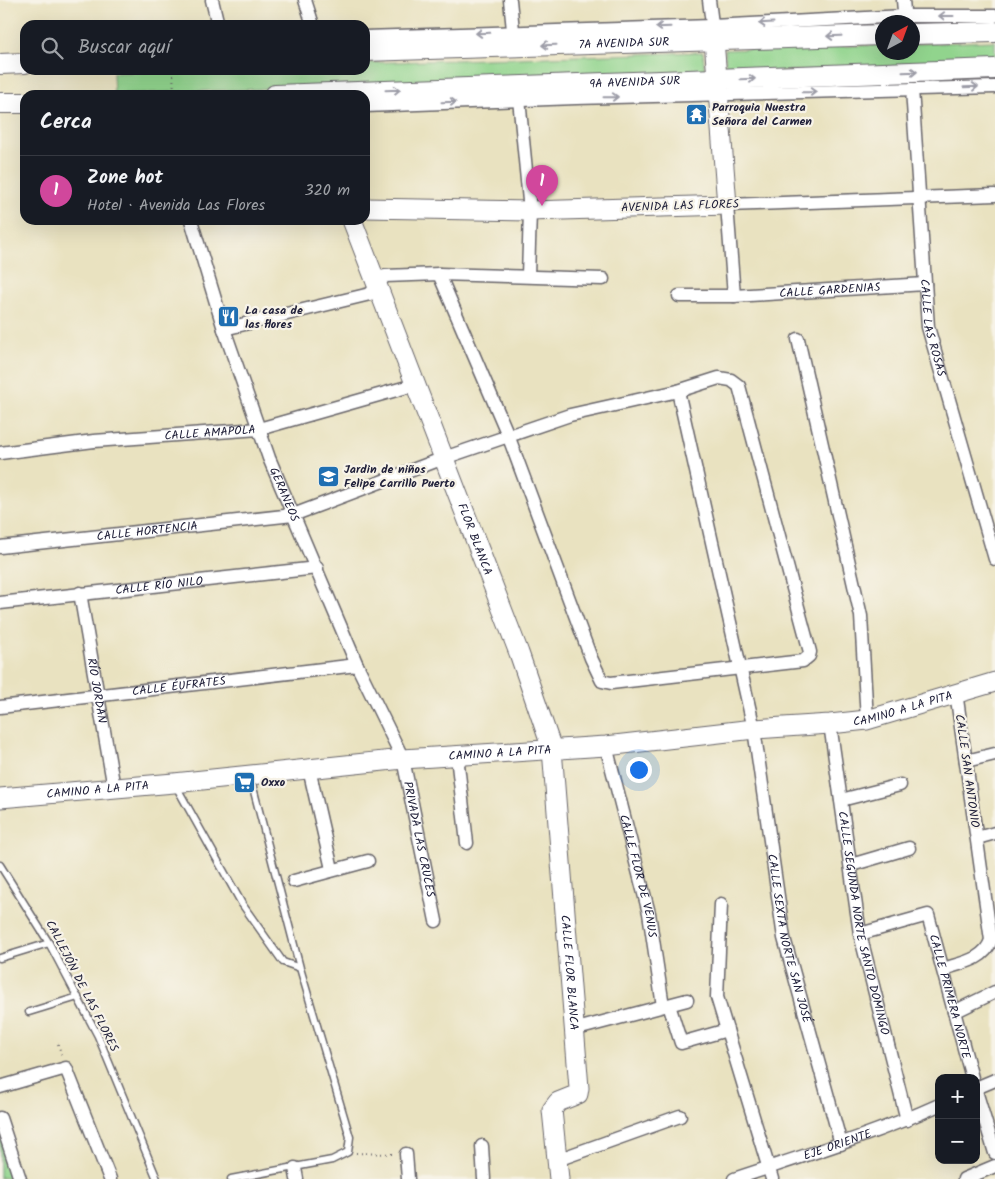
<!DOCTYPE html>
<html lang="es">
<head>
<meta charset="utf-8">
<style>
  body { margin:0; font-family:Kalam,sans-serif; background:#20242c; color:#f1f3f6 }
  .controls { position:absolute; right:15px; bottom:15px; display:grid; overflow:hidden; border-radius:10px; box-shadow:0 5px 20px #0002 }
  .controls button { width:45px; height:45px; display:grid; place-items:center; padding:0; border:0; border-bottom:1px solid #363941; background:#171b24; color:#f1f3f6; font:25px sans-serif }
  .compass { position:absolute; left:875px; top:15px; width:45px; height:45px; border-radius:50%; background:#171b24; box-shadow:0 5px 20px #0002; rotate:41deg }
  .you { position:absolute; left:638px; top:769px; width:18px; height:18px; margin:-12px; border:4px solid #fff; border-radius:50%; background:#1a73e8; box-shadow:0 0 0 8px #1a73e833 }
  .badge { display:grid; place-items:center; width:32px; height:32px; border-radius:50%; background:#1a73e8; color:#fff; font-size:16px; font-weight:700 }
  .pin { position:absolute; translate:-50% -41px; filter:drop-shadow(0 1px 2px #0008) }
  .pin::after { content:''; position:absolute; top:26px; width:18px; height:15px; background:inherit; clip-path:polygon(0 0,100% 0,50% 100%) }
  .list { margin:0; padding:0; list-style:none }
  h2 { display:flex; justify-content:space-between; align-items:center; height:65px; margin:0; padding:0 20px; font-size:21px }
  h2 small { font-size:16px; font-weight:400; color:#9ea1a6 }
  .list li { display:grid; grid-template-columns:32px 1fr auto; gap:15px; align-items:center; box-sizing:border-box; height:70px; padding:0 20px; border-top:1px solid #363941 }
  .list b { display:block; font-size:19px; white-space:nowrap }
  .list p { margin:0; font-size:16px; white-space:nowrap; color:#9ea1a6 }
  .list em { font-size:16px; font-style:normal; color:#9ea1a6 }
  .icon { flex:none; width:28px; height:28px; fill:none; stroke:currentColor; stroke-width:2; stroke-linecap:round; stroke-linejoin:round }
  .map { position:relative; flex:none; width:995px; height:1179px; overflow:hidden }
  .search { position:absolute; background:#171b24; box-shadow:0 5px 20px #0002; left:20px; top:20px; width:350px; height:55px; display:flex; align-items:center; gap:12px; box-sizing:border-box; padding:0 18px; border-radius:15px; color:#9ea1a6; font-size:19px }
  .panel { position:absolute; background:#171b24; box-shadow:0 5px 20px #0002; left:20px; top:90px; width:350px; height:135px; border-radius:15px }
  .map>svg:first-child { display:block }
</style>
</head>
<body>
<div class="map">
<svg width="995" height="1179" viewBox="0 0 995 1179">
  <rect width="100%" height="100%" fill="#f7f3e8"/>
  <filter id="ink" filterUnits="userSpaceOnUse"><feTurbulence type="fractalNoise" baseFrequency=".02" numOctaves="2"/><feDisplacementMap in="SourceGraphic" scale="10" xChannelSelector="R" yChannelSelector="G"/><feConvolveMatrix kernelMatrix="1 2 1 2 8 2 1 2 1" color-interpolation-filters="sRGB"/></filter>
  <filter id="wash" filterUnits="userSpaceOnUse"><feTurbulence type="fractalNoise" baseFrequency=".0096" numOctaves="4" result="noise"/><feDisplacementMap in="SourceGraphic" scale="20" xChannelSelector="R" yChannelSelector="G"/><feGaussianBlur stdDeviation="1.12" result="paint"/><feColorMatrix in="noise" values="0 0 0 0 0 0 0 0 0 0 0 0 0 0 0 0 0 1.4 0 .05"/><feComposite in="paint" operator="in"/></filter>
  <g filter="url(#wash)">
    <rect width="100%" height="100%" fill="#e9e2c0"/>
    <path fill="#91d48d" stroke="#5a7b64" d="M995 41V64L726 73 725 50 882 45V52H912L913 44Z
      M703 52 705 74 114 94 113 73 190 70H365V63Z
      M0 1128 16 1177 0 1178Z"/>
  </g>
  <g filter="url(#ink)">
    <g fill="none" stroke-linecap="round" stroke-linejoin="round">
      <defs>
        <path id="lane" d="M176 786 242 904 283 962 300 968
          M0 865 49 943 98 1036 157 1179
          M0 958 49 943
          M29 1012 78 997
          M231 1179 332 1160 348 1152 350 1137 300 968 250 776"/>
        <g id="street">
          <path d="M212 0 218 25"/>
          <path d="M305 0 313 25"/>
          <path d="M510 0 514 40"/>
          <path d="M709 0 713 32"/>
          <path d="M903 0 905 22"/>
          <path d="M365 37 712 26 904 16H995"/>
          <path id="s1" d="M912 89 928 327 995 559"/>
          <path d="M519 99 530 211 528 276"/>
          <path d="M365 106 576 98 995 87"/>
          <path id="s2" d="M191 220 224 329 269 458 357 665 403 759 436 921"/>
          <path id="s3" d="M679 296H734L925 284"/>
          <path d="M734 296 727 205 995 195"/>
          <path d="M224 329 370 294 385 276 439 274 603 279"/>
          <path d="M798 339 861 616 867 720"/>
          <path id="s4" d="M678 391 754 729 784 938 841 1144"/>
          <path id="s5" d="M0 453 94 441 259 429 414 385"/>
          <path id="s6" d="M0 547 293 515 444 458 570 415 678 391 719 378 731 380 739 386 810 652 809 656 803 661 611 683 602 681 591 658 508 435 439 274"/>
          <path id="s7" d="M80 593 114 788"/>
          <path id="s8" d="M0 603 317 568"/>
          <path id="s9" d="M0 707 357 665"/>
          <path id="s10" d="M830 724 860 934 907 1120"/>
          <path id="s11" d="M606 746 649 913 663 1006"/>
          <path d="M457 756 467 843"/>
          <path d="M966 761 995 754"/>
          <path d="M309 769 332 869"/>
          <path d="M841 800 900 785"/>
          <path d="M977 838 995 833"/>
          <path d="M851 865 909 848"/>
          <path d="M294 881 368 861"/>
          <path d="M721 904 717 997 772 1179"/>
          <path id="s12" d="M860 934 928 915 972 1078"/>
          <path d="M943 969C961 963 985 960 991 940L956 692"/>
          <path d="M669 1005 681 1043 727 1030"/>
          <path d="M954 1012 995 992"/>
          <path d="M573 1030 687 1000"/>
          <path d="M0 1087 66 1068 110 1179"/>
          <path d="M976 1088 995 1080"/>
          <path d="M976 1091 995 1153"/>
          <path d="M0 1118 20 1179"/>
          <path d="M482 1146 484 1179"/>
          <path d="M406 1154 408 1179"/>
          <path d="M557 1160 680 1116"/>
          <path d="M295 1168 297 1179"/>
          <path id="s13" d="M734 1179C803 1156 873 1135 939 1105"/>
          <path d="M964 1179 995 1166"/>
        </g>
        <g id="secondary">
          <path d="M365 208 530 211 727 205 714 40"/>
          <path id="s14" d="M352 220 519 653 552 749 579 1088 578 1094 558 1102 552 1110 559 1179"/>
          <path id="s15" d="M0 798 174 783 403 759 606 746 754 729 830 724 867 720 995 682"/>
        </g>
        <g id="primary">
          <path d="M912 34 995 32"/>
          <path id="s16" d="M365 51 882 35"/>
          <path d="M0 64 25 63"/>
          <path id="s17" d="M275 95 995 69"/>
          <path d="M0 103H25"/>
        </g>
      </defs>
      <use href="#lane" stroke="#68656a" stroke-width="9"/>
      <use href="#street" stroke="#68656a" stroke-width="15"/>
      <use href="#secondary" stroke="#68656a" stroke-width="21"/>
      <use href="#primary" stroke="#68656a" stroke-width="22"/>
      <path stroke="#68656a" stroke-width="2" stroke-dasharray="1 4" stroke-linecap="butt" d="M173 70 174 95
        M58 1044 62 1056
        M356 1153 394 1154"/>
      <use href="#lane" stroke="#fff" stroke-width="6"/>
      <use href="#street" stroke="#fff" stroke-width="12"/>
      <use href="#secondary" stroke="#fff" stroke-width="19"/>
      <use href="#primary" stroke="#fff" stroke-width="20"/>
    </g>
    <defs><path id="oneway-shaft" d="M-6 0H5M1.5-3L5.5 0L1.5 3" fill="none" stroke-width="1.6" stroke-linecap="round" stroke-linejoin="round" transform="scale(1.25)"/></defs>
    <g stroke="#9c9ca7">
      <use href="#oneway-shaft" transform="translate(946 16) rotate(-180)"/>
      <use href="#oneway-shaft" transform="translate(766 23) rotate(177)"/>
      <use href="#oneway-shaft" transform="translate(663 27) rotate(178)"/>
      <use href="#oneway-shaft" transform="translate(483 33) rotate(178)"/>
      <use href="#oneway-shaft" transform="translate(834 36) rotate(178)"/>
      <use href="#oneway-shaft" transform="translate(549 45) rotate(178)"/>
      <use href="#oneway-shaft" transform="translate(910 72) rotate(-2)"/>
      <use href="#oneway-shaft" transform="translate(748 79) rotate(-2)"/>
      <use href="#oneway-shaft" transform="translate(971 87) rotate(-2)"/>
      <use href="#oneway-shaft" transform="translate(393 90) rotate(-2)"/>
      <use href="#oneway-shaft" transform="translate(809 92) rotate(-1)"/>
      <use href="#oneway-shaft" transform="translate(611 97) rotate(-1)"/>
      <use href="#oneway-shaft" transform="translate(449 102) rotate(-2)"/>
    </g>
  </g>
  <defs>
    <symbol id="temple-square" viewBox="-11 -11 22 22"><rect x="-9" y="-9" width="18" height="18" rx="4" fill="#1f6fb2" stroke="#f7f3e8"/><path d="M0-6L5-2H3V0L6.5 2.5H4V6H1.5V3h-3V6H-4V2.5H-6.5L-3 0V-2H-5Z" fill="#fff"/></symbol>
    <symbol id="restaurant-square" viewBox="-11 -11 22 22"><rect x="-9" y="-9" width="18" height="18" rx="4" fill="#1f6fb2" stroke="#f7f3e8"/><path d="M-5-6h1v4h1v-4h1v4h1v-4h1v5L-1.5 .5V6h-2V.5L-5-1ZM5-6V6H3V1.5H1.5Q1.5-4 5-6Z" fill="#fff"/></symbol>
    <symbol id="school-square" viewBox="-11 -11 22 22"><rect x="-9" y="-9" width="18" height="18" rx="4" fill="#1f6fb2" stroke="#f7f3e8"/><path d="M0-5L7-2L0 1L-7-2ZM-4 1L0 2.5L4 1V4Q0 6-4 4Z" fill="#fff"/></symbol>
    <symbol id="supermarket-square" viewBox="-11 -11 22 22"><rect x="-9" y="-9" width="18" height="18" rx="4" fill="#1f6fb2" stroke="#f7f3e8"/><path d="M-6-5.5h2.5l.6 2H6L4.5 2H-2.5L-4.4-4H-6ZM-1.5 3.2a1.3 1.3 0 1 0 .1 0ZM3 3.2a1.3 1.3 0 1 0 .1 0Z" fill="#fff"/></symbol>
  </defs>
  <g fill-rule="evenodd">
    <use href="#temple-square" x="684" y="102" width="25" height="25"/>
    <use href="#restaurant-square" x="216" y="304" width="25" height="25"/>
    <use href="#school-square" x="316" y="464" width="25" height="25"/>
    <use href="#supermarket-square" x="232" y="770" width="25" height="25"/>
  </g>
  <g text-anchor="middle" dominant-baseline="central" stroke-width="4.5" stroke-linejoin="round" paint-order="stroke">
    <g font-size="12" fill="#22223b" stroke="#f7f3e8">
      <text stroke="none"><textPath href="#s16" startOffset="259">7A AVENIDA SUR</textPath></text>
      <text stroke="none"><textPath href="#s17" startOffset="360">9A AVENIDA SUR</textPath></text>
      <text transform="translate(680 206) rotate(-2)">AVENIDA LAS FLORES</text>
      <text stroke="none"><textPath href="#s3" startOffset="151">CALLE GARDENIAS</textPath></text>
      <text stroke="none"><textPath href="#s1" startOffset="240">CALLE LAS ROSAS</textPath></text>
      <text stroke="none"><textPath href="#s5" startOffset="211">CALLE AMAPOLA</textPath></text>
      <text stroke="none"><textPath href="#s2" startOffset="290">GERANEOS</textPath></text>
      <text stroke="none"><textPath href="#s6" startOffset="148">CALLE HORTENCIA</textPath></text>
      <text stroke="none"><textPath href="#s14" startOffset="342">FLOR BLANCA</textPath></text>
      <text stroke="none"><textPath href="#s8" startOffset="160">CALLE RÍO NILO</textPath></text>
      <text stroke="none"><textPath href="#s9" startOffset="180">CALLE ÉUFRATES</textPath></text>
      <text stroke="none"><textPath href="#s7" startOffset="99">RÍO JORDAN</textPath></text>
      <text stroke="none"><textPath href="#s15" startOffset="908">CAMINO A LA PITA</textPath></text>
      <text stroke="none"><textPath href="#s15" startOffset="502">CAMINO A LA PITA</textPath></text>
      <text transform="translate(967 771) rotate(82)">CALLE SAN ANTONIO</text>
      <text stroke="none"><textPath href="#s15" startOffset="98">CAMINO A LA PITA</textPath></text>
      <text stroke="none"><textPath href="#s2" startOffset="662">PRIVADA LAS CRUCES</textPath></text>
      <text stroke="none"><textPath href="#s11" startOffset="134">CALLE FLOR DE VENUS</textPath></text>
      <text stroke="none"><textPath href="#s10" startOffset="202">CALLE SEGUNDA NORTE SANTO DOMINGO</textPath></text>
      <text stroke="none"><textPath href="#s4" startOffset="559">CALLE SEXTA NORTE SAN JOSÉ</textPath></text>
      <text stroke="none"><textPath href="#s14" startOffset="790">CALLE FLOR BLANCA</textPath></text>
      <text transform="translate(82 986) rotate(63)">CALLEJÓN DE LAS FLORES</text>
      <text stroke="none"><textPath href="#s12" startOffset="155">CALLE PRIMERA NORTE</textPath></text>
      <text stroke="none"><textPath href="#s13" startOffset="109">EJE ORIENTE</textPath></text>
    </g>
    <g font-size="12" font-weight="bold" fill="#22223b" stroke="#f7f3e8" text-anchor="start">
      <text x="712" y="107">Parroquia Nuestra<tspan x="712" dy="14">Señora del Carmen</tspan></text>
      <text x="245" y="310">La casa de<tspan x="245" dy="14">las flores</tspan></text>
      <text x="344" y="469">Jardin de niños<tspan x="344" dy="14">Felipe Carrillo Puerto</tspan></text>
      <text x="261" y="782">Oxxo</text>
    </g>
  </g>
</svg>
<div class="controls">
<button>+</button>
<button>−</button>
</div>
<svg class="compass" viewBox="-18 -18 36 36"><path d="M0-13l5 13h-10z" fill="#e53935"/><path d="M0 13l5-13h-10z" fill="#9ea1a6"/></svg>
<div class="you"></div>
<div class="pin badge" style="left:542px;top:206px;background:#d1479c">1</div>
<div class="search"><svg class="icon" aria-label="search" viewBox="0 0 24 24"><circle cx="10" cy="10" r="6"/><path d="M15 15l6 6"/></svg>Buscar aquí</div>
<section class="panel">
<h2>Cerca<small></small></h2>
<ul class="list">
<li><span class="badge" style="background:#d1479c">1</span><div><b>Zone hot</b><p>Hotel · Avenida Las Flores</p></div><em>320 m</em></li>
</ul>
</section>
</div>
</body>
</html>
